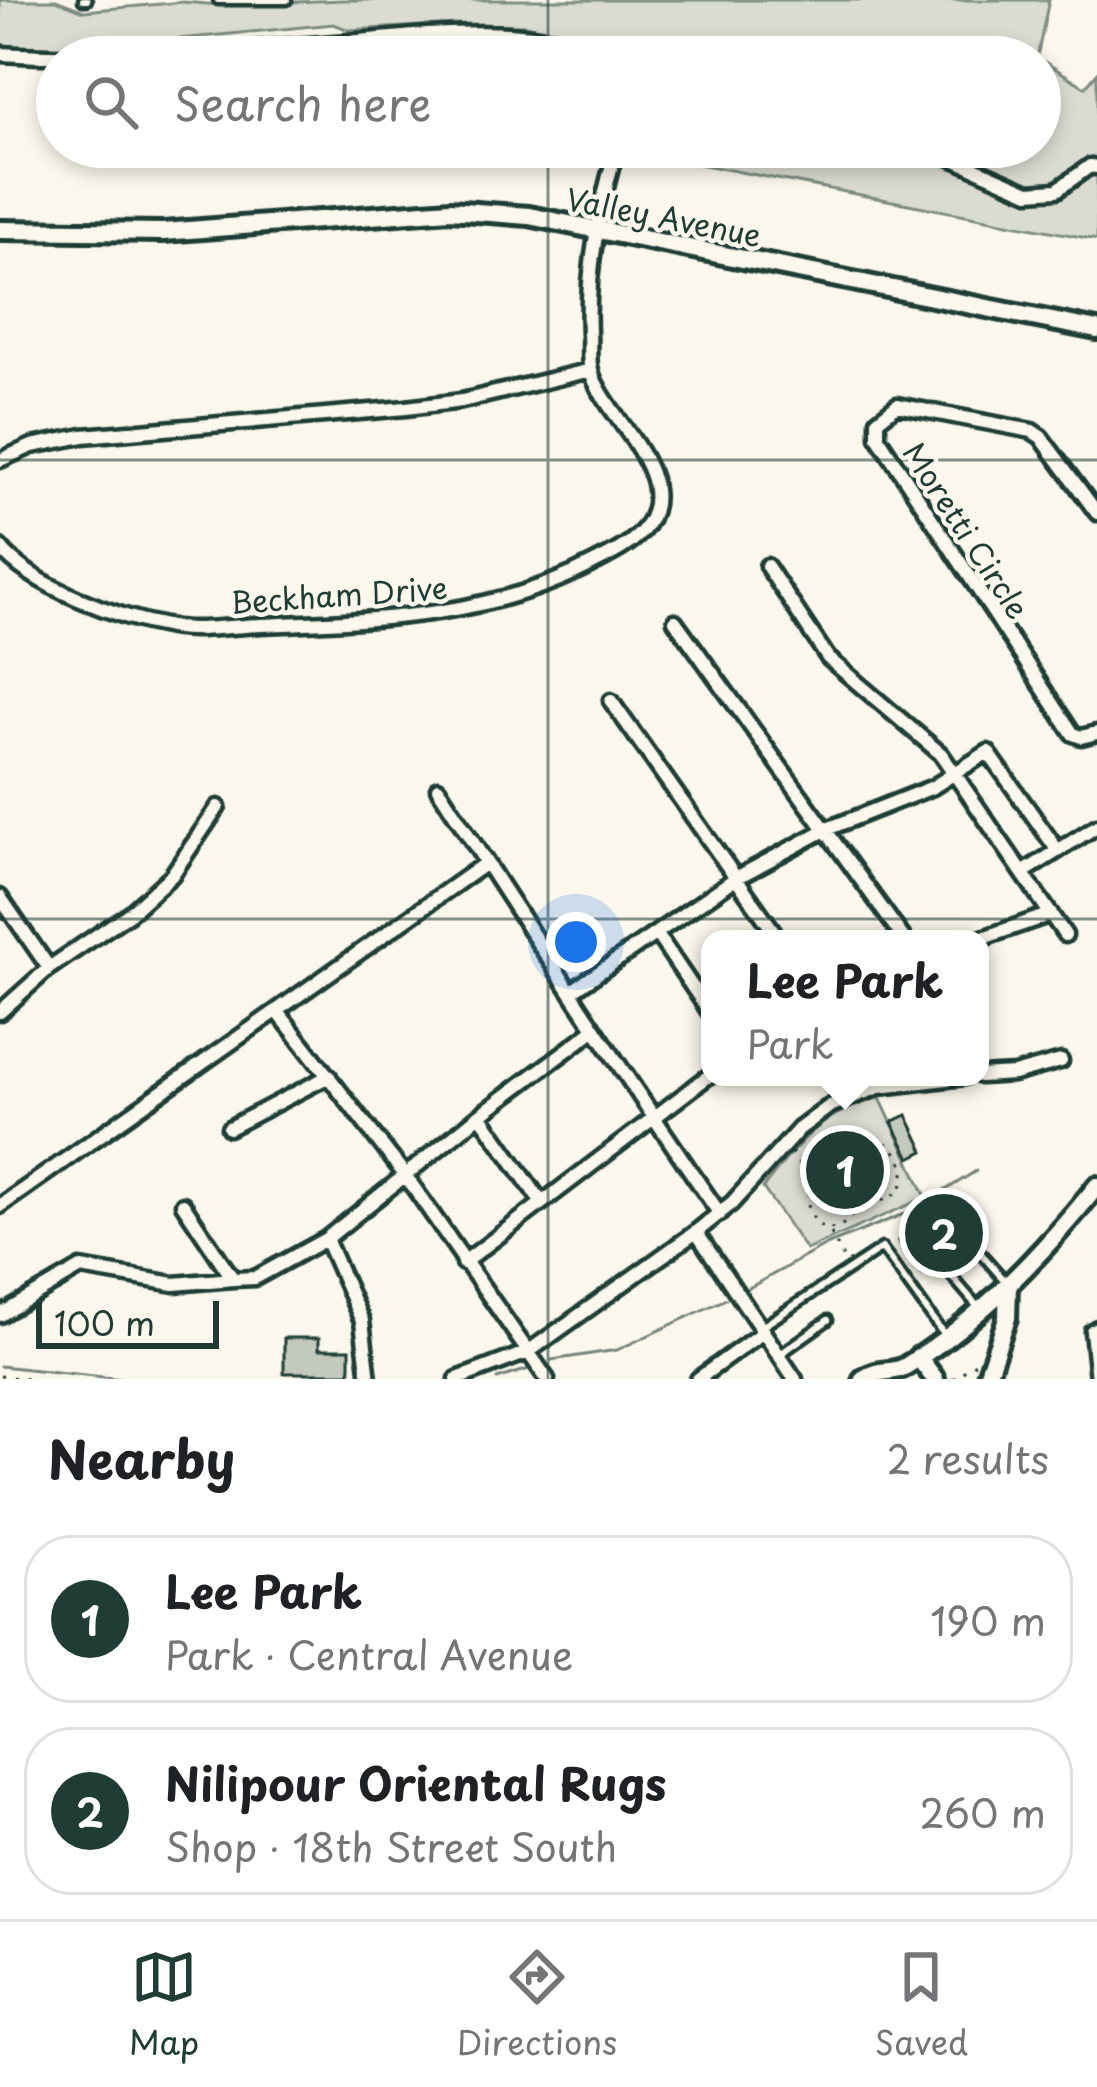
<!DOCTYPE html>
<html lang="en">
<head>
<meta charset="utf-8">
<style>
  body { margin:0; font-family:"Playpen Sans",sans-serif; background:#f2f2f2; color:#202124 }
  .scale { position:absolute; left:36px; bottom:30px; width:183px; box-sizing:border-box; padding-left:12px; border:6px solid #1f3d34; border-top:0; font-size:33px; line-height:42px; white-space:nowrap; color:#1f3d34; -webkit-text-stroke:9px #fbf7ec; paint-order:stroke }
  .you { position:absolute; left:576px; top:942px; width:42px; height:42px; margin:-30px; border:9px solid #fff; border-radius:50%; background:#1a73e8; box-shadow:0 0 0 18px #1a73e833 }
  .badge { display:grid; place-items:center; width:78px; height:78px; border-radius:50%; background:#1f3d34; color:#fff; font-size:39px; font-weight:700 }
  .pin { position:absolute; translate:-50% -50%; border:6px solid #fff; box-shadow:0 3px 12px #0006 }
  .popup { position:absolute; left:701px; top:930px; width:288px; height:156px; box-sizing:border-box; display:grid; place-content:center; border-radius:24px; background:#fff; filter:drop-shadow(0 3px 9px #0005); font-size:39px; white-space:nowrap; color:#757577 }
  .popup b { font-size:45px; color:#202124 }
  .popup::after { content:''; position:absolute; left:50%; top:100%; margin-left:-24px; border:24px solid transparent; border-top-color:#fff }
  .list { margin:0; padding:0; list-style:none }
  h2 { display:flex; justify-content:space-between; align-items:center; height:156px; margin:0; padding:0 48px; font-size:51px }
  h2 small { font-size:39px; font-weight:400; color:#757577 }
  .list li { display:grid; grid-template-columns:78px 1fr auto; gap:36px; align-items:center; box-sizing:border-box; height:168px; margin:0 24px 24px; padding:0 24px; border:3px solid #e0e0e0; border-radius:48px }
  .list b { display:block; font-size:45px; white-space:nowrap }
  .list p { margin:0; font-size:39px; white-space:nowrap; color:#757577 }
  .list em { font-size:39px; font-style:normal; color:#757577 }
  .icon { flex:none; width:66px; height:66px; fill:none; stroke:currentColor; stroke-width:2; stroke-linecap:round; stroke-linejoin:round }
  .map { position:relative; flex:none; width:1097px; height:1379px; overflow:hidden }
  .search { position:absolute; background:#fff; box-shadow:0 6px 18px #0003; left:36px; right:36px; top:36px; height:132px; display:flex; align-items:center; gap:30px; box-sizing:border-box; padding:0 42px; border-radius:66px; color:#757577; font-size:45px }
  .sheet { height:540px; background:#fff }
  nav { display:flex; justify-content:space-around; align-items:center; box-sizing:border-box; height:168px; border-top:3px solid #e0e0e0; background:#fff; font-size:33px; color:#757577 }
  nav a { display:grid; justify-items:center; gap:6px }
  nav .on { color:#1f3d34 }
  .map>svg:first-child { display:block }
</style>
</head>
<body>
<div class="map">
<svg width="1097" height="1379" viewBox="0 0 1097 1379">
  <rect width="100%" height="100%" fill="#fbf7ec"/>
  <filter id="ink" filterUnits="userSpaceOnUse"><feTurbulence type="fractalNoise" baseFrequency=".00833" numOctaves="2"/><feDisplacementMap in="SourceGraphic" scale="24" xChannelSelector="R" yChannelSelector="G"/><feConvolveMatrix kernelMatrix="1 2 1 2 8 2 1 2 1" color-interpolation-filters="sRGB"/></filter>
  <g filter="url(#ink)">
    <path fill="#dbdcd1" stroke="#7d8c82" stroke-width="3" d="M0 0H56L84 11 183 2 219 5 342 0H1049L1037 57H651L526 25 457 24 349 30 334 24 108 46 22 49 0 44Z
      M1040 59 1085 87 1097 73V240L625 150 627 147H1040Z
      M880 1098 926 1197 806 1250 763 1188C795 1146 825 1109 880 1098Z"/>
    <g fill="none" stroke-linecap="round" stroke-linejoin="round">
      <path stroke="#74847b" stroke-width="3" d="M747 1289 826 1245 914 1210 976 1171
        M552 1360 617 1350 726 1299
        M0 1366 122 1379
        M497 1379 529 1369"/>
    </g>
    <path fill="#c4c9be" stroke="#1f3d34" stroke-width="3" d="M907 1115 924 1151 910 1158 892 1122Z
      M955 1207 975 1235 922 1274 898 1241Z
      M284 1338H319V1349H350V1373H284Z"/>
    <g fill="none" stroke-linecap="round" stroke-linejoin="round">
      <defs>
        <path id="lane" d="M83 0H87
          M218 0H287
          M978 1307 949 1273 978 1250 1006 1282
          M763 1326 882 1248 945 1336
          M779 1355 828 1320"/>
        <path id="street" d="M0 54C104 61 219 52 323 44 418 37 525 18 615 57
          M926 147 1029 192 1057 190 1090 166 1097 167
          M0 460 32 446 83 436 406 408 462 401 591 370
          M1097 513 1041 437 1032 431 897 405 878 420V437L1073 734 1081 737 1097 733
          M0 547C31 587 120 618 170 627 198 632 232 626 261 625 377 620 491 618 596 562 614 553 636 542 647 525 681 473 604 416 591 371 588 360 590 345 589 334 586 271 599 208 617 147
          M767 566 828 658 941 754 1065 935
          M675 621 904 939
          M611 701 779 939
          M438 788C530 931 623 1074 720 1214
          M1024 872 1097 826
          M0 897 49 968
          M656 933 710 1013
          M980 939 1051 914
          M572 991 736 878 827 829 933 787 988 752 1058 851
          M0 1012 49 968 130 913 172 875 218 807
          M278 1012 405 1175 547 1379
          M980 1076 1014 1074 1061 1061
          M480 1115 542 1203
          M229 1128 329 1076
          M183 1204 233 1279 255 1278 326 1239 362 1321 369 1379
          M0 1206 486 863
          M696 1232 795 1379
          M326 1239 480 1115 594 1030
          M463 1263 710 1075
          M0 1315 81 1268 174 1284 233 1279
          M457 1379 528 1352 696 1232 732 1203 799 1129 830 1106 879 1087 964 1077
          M698 1379 763 1332
          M1097 1379 1092 1331 1097 1328"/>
        <path id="secondary" d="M0 230 163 232 450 210 529 216 1097 330
          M918 1357 935 1379
          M863 1379C880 1367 891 1375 906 1366 981 1319 1042 1254 1097 1186
          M986 1379 1007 1318 1008 1284"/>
      </defs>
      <use href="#lane" stroke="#1f3d34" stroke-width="15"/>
      <use href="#street" stroke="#1f3d34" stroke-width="21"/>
      <use href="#secondary" stroke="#1f3d34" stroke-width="26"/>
      <path stroke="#1f3d34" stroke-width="3" stroke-dasharray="3 9" stroke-linecap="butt" d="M843 1138 852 1133
        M840 1139 842 1141 840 1145 836 1142Z
        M791 1152 811 1181 812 1182C804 1202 807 1215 824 1229 845 1230 846 1218 862 1208 873 1201 886 1202 896 1193 918 1171 891 1131 862 1141 850 1144 849 1152 842 1159 833 1168 821 1174 811 1181
        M837 1161 830 1152 837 1145
        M831 1233 845 1262
        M0 1376 28 1379
        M953 1379 978 1361"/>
      <use href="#lane" stroke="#fbf7ec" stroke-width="6"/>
      <use href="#street" stroke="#fbf7ec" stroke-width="12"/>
      <use href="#secondary" stroke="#fbf7ec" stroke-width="16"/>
    </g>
  </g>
  <path fill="none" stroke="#1f3d34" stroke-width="3" stroke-opacity="0.55" d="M548 0V57M548 147V1379M0 460H1097M0 919H1097"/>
  <g text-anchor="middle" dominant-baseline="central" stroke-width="9" stroke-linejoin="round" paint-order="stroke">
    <g font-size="30" fill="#1f3d34" stroke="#fbf7ec">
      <text transform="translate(664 216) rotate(11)">Valley Avenue</text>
      <text transform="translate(967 530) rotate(57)">Moretti Circle</text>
      <text transform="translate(339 594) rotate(-4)">Beckham Drive</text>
    </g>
  </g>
</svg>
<div class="scale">100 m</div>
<div class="you"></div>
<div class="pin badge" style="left:845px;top:1170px">1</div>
<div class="popup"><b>Lee Park</b>Park</div>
<div class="pin badge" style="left:944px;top:1233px">2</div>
<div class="search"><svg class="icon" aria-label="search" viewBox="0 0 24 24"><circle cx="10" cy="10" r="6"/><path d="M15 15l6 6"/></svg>Search here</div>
</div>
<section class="sheet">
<h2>Nearby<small>2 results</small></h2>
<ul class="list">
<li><span class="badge">1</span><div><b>Lee Park</b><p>Park · Central Avenue</p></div><em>190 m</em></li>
<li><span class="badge">2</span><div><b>Nilipour Oriental Rugs</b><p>Shop · 18th Street South</p></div><em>260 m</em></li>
</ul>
</section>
<nav>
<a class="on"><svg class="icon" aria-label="map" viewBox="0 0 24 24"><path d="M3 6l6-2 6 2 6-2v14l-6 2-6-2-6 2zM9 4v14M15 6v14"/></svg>Map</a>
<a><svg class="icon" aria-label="directions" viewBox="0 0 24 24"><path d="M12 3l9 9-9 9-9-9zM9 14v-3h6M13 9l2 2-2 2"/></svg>Directions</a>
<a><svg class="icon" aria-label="saved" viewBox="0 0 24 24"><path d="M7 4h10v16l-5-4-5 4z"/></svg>Saved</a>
</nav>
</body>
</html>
